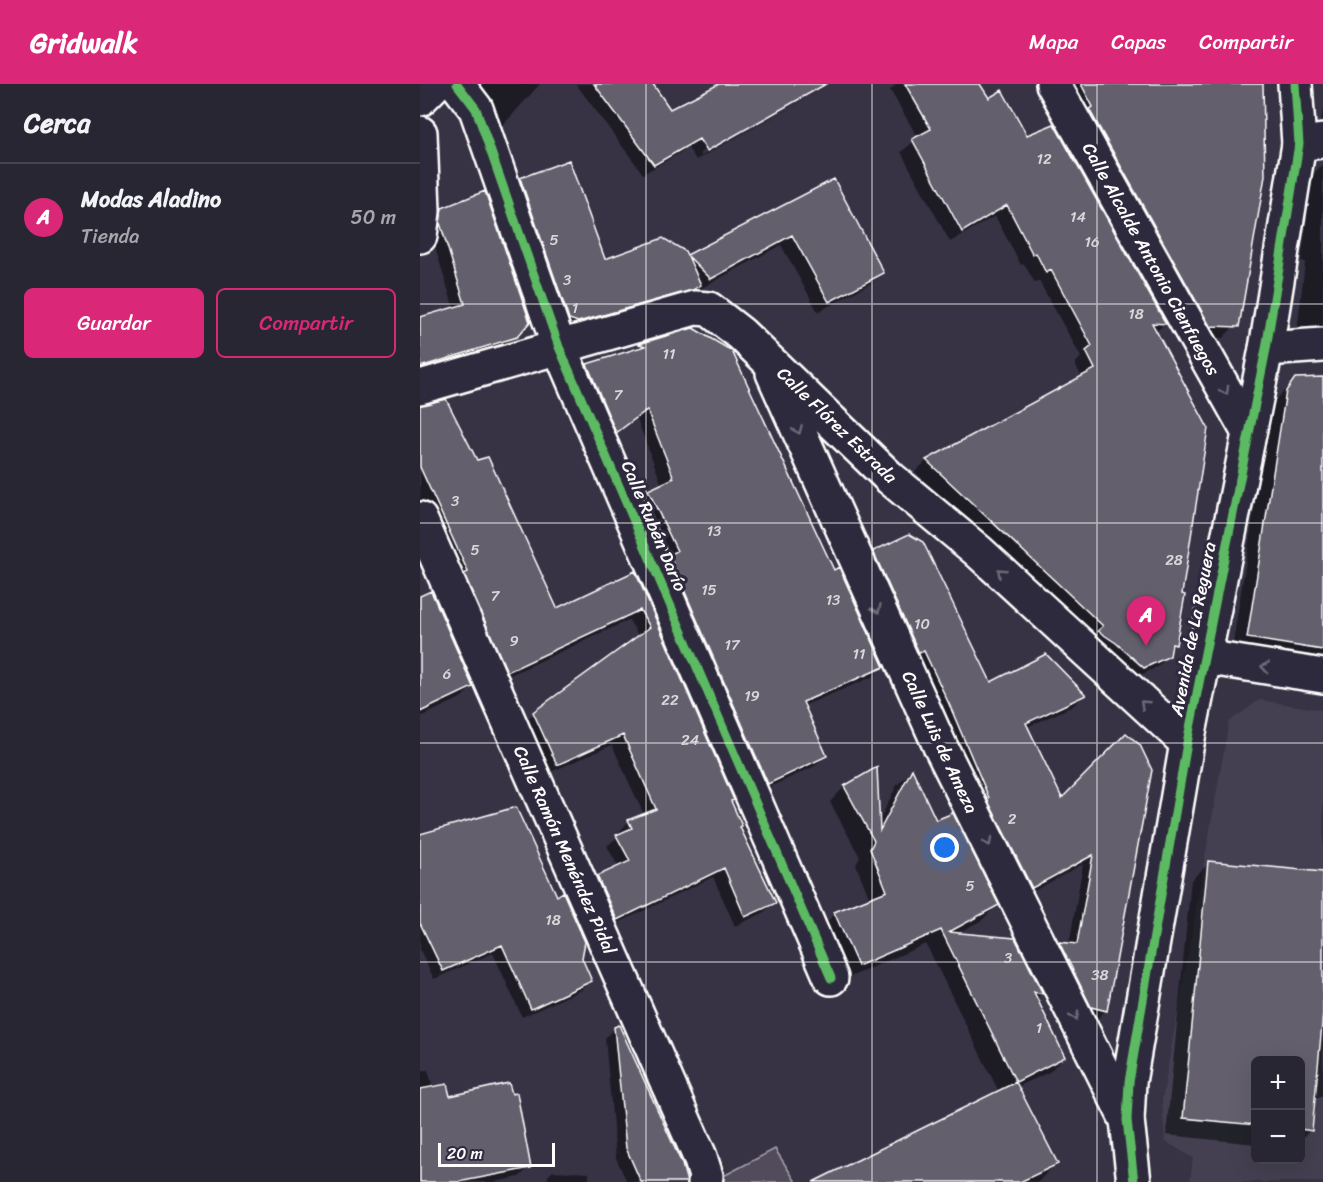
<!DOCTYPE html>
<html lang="es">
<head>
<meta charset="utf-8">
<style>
  body { margin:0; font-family:Sriracha,sans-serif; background:#312e3c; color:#f1f3f6 }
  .controls { position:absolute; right:18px; bottom:18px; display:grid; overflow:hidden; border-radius:9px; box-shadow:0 6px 24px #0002 }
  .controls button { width:54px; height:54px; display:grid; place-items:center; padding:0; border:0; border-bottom:2px solid #45434f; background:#292634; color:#f1f3f6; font:30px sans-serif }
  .scale { position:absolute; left:18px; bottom:15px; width:117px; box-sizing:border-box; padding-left:6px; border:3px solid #fff; border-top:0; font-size:16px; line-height:21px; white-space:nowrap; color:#fff; -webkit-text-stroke:4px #2f2a3d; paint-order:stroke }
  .you { position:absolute; left:525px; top:764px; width:21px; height:21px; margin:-15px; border:4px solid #fff; border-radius:50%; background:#1a73e8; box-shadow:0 0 0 9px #1a73e833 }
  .badge { display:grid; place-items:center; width:39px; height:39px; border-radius:50%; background:#db2777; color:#fff; font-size:20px; font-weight:700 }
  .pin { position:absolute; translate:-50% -50px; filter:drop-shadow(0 2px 3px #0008) }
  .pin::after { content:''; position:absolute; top:32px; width:21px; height:18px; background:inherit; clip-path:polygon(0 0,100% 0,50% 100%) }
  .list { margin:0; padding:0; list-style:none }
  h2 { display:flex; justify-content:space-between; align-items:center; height:78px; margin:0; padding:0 24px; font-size:26px }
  h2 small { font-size:20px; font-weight:400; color:#a5a5ac }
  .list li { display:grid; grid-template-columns:39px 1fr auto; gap:18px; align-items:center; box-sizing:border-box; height:108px; padding:0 24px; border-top:2px solid #45434f }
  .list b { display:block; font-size:22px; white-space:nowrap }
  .list p { margin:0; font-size:20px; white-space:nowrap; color:#a5a5ac }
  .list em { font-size:20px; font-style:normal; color:#a5a5ac }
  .actions { display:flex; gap:12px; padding:18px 24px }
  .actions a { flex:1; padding:14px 0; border:2px solid #db2777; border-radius:9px; text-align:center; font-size:21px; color:#db2777 }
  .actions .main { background:#db2777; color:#fff }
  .map { position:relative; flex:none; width:903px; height:1098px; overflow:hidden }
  header { display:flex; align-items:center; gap:36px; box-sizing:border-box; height:84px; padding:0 30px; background:#db2777; color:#fff }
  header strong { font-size:28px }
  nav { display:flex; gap:33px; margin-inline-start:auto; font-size:21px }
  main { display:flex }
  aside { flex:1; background:#292634 }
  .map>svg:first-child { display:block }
</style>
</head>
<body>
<header>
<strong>Gridwalk</strong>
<nav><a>Mapa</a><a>Capas</a><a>Compartir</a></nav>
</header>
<main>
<aside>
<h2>Cerca<small></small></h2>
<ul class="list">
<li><span class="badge">A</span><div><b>Modas Aladino</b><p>Tienda</p></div><em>50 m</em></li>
</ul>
<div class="actions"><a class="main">Guardar</a><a>Compartir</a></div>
</aside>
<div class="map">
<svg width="903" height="1098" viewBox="0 0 903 1098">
  <rect width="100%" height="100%" fill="#373345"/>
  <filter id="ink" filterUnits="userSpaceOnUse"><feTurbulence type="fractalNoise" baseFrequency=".0167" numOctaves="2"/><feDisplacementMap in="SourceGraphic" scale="12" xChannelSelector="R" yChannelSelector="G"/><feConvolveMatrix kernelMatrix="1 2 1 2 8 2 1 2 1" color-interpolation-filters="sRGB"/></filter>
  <g filter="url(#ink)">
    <path fill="#444051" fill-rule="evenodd" d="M839 616 903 626V1098H770L773 1074 745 1057 742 1016 809 638ZM836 976H880V1076H836Z"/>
    <path fill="#514c5c" stroke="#a8a6ae" stroke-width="1.5" d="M355 1065 376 1098H292Z"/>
    <path fill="#0007" d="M60 0H120L76 49Z
      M156 0H232L249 27 302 0H403L280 69 281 72 412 0 276 76 268 64 223 90Z
      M477 0H558L568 16 606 53 744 240 735 249 760 512 755 560 750 566 749 571 737 583 712 595 672 554 495 388 506 377 662 294 655 280 661 273 619 197 615 199 604 180 601 181 575 132 530 158 481 68 498 54 470 6Z
      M637 0H842L818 238 803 254 774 255Z
      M903 23V56L899 52Z
      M903 80V246L877 248 885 178 881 177 893 90Z
      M101 96 184 177 267 173 414 97 462 188 451 199 398 228 361 161 280 205 278 203 269 211 146 248 90 106Z
      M22 125 96 252 86 263 0 289V235L34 225 11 150 12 135Z
      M273 246 413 488 462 583 452 593 383 622 405 672 395 682 337 709 218 418 229 408 242 401 217 335 185 358 157 292 168 282 213 267 220 261Z
      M903 295V586L811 571 850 326 852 319 875 296Z
      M0 322 136 526 214 489 310 718 318 743 354 818 343 829 315 842 293 793 186 845 168 804 178 794 199 784 187 762 200 751 199 748 209 737 224 731 192 661 126 690 103 639 114 629 219 553 209 536 77 597 0 429Z
      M454 468 570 600 664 611 653 622 607 643 641 717 706 651 686 926 675 937 629 871 640 860 649 861 663 780 601 814 443 479Z
      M0 514 52 603 41 614 0 633Z
      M492 687 515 738 577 821 562 836 536 850 594 856 621 910 616 915 644 973 629 988 597 1003 636 1079 618 1098H396L579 1008 506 860 423 896 400 844 415 830 450 815 436 781 440 773 410 718 424 703 458 739 477 701Z
      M0 752 161 874 171 897 161 906 102 933 73 869 14 895 0 866Z
      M789 779 903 790V1013H894L891 1046 880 1056V976H836V1060L746 1051 771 796Z
      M195 944 266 1098H207L196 1074 185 954Z
      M8 986 13 1004 28 1014 109 1084 99 1093 74 1098H0V987Z
      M133 1087 169 1089V1098H128V1092Z"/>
    <path fill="#635f6d" stroke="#fff" stroke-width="1.5" d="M174 0H233L250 25 299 0H406L287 67 279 55 234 81Z
      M485 0H560L569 14 582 6 607 51 634 40 746 240 732 239 788 344 762 510 765 511 756 561 752 560 750 572 724 584 696 559 678 547 683 542 506 376 675 285 666 267 672 262 631 186 626 189 616 169 613 171 587 121 542 148 492 55 511 45Z
      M661 0H843L845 92 819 243 790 242 669 25 673 23Z
      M149 76 185 175 243 154 265 167 267 171 414 95 464 189 409 218 372 151 291 195 268 172 281 201 273 206 158 238 149 235 100 94Z
      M65 107 110 238 97 253 0 283V233L45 220 20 139 22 124Z
      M273 244 312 267 414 486 419 483 464 583 383 618 407 672 348 700 249 471 257 467 228 406 254 394 227 326 196 349 167 280 225 262 219 260Z
      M903 293V566L827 554 866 307 875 294Z
      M26 315 57 376 68 373 137 524 215 487 314 716 311 717 322 742 320 743 356 819 325 833 304 784 197 836 177 792 210 777 196 751 212 744 208 736 236 725 203 651 137 681 113 628 230 543 220 526 87 588 44 490 48 488 0 383V321Z
      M489 450 503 458 571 598 626 570 666 611 606 639 642 714 706 649 720 661 732 686 687 927 671 923 639 858 657 860 673 771 612 804 567 715 569 714 529 620 504 567 499 569 453 467Z
      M11 507 53 603 0 628V512Z
      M457 683 460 746 492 685 516 736 533 729 579 821 529 848 595 854 623 910 614 908 645 973 596 998 521 846 438 882 414 828 467 807 450 765 454 757 424 702Z
      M96 723 137 812 143 808 165 858 162 874 172 897 111 925 82 861 23 887 0 839V750Z
      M788 777 903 788V929L892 1047 880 1045V976H836V1041L763 1034Z
      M199 941 262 1080 267 1098H221L206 1064 194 943Z
      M596 998 638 1080 600 1098H393Z
      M89 999 92 1010 97 1009 111 1084 38 1098H0V1005L27 1000 30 1012Z"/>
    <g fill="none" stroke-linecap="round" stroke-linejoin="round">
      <defs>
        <path id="minor" d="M37 0 56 25 139 263 411 894
          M633 0 829 349
          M0 15 15 0
          M0 49 3 127 0 152
          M879 60 903 57
          M846 265 903 261
          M353 289 520 662 707 1036
          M0 303 275 224 289 225 321 250 470 394 558 467 767 659
          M0 435 280 1073 286 1092 285 1098
          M784 573 903 592"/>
        <path id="tertiary" d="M714 1098 707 1036 709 998 767 659 846 265 879 60 875 0"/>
      </defs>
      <use href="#minor" stroke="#fff" stroke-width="38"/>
      <use href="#tertiary" stroke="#fff" stroke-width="38"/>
      <use href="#minor" stroke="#2f2a3d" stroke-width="33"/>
      <use href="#tertiary" stroke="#2f2a3d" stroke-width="33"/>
      <defs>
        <path id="cycleway" d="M37 0 56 25 139 263 411 894
          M714 1098 707 1036 709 998 767 659 846 265 879 60 875 0"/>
      </defs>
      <use href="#cycleway" stroke="#2f2a3d" stroke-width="13"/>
      <use href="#cycleway" stroke="#5cba63" stroke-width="9"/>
    </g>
    <defs><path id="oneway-chevron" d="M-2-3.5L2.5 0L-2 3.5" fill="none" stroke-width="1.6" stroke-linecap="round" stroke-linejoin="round" transform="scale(1.5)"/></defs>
    <g stroke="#6d6a77">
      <use href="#oneway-chevron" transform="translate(805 307) rotate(61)"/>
      <use href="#oneway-chevron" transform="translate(378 346) rotate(67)"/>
      <use href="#oneway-chevron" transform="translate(581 488) rotate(-137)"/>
      <use href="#oneway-chevron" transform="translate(457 525) rotate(66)"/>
      <use href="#oneway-chevron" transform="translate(845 583) rotate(-171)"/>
      <use href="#oneway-chevron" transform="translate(724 620) rotate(-137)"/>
      <use href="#oneway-chevron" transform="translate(568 758) rotate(63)"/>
      <use href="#oneway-chevron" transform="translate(655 932) rotate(63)"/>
    </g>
  </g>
  <path fill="none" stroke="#fff" stroke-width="1.5" stroke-opacity="0.55" d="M226 0V1098M452 0V1098M677 0V1098M0 220H903M0 439H903M0 659H903M0 878H903"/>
  <g text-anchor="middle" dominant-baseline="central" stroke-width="6" stroke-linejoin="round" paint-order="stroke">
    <g font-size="15" fill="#d8d7da">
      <text x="624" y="75">12</text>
      <text x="658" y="133">14</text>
      <text x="134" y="156">5</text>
      <text x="672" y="158">16</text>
      <text x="147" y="196">3</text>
      <text x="155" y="224">1</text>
      <text x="716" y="230">18</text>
      <text x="249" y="270">11</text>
      <text x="198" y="311">7</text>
      <text x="35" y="417">3</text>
      <text x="294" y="447">13</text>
      <text x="55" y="466">5</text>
      <text x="754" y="476">28</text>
      <text x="289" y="506">15</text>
      <text x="75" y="512">7</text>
      <text x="413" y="516">13</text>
      <text x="502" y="540">10</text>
      <text x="94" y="557">9</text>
      <text x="312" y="561">17</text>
      <text x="439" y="570">11</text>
      <text x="27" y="590">6</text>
      <text x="332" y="612">19</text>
      <text x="250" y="616">22</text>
      <text x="270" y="656">24</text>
      <text x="592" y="735">2</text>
      <text x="550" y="802">5</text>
      <text x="133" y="836">18</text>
      <text x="588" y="874">3</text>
      <text x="680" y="891">38</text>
      <text x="619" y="944">1</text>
    </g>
    <g font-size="18" fill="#fff" stroke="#2f2a3d">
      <text transform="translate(731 175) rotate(61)">Calle Alcalde Antonio Cienfuegos</text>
      <text transform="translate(417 341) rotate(44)">Calle Flórez Estrada</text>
      <text transform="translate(234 442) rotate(67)">Calle Rubén Darío</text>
      <text transform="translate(773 545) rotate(-79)">Avenida de La Reguera</text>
      <text transform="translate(520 658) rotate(65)">Calle Luis de Ameza</text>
      <text transform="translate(145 766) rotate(66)">Calle Ramón Menéndez Pidal</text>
    </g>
  </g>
</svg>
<div class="controls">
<button>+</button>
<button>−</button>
</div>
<div class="scale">20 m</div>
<div class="you"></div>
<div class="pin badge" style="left:726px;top:562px">A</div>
</div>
</main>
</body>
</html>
